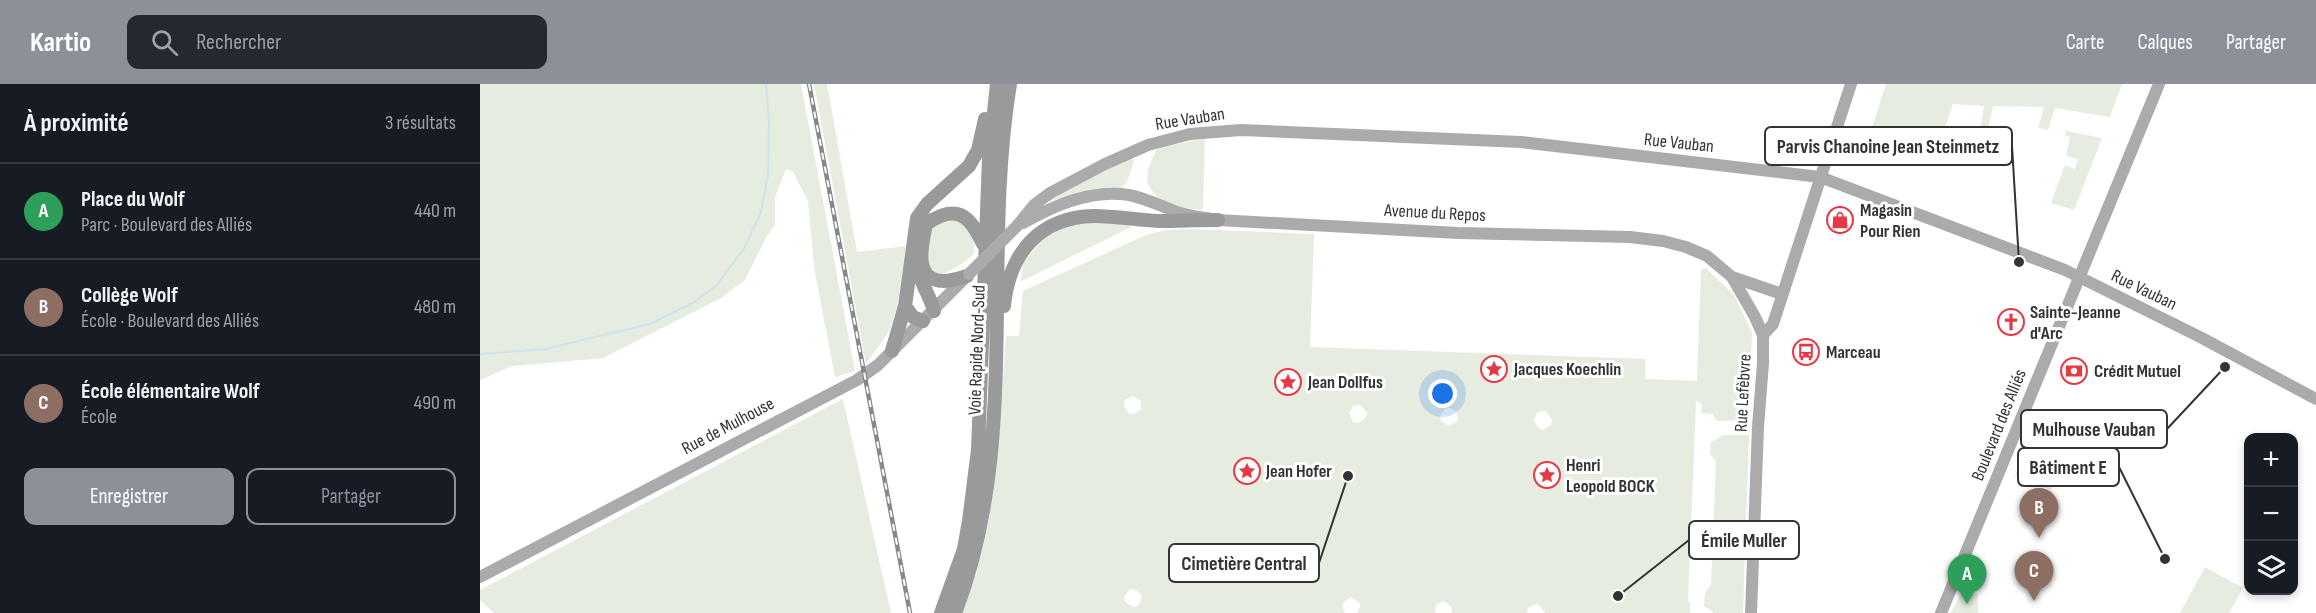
<!DOCTYPE html>
<html lang="fr">
<head>
<meta charset="utf-8">
<style>
  body { margin:0; font-family:"Sofia Sans Condensed",sans-serif; background:#242831; color:#f1f3f6 }
  .controls { position:absolute; right:18px; bottom:18px; display:grid; overflow:hidden; border-radius:12px; box-shadow:0 3px 9px #0003 }
  .controls button { width:54px; height:54px; display:grid; place-items:center; padding:0; border:0; border-bottom:2px solid #363941; background:#171b24; color:#f1f3f6; font:30px sans-serif }
  .you { position:absolute; left:963px; top:310px; width:21px; height:21px; margin:-15px; border:4px solid #fff; border-radius:50%; background:#1a73e8; box-shadow:0 0 0 9px #1a73e833 }
  .badge { display:grid; place-items:center; width:39px; height:39px; border-radius:50%; background:#8c9099; color:#fff; font-size:20px; font-weight:700 }
  .pin { position:absolute; translate:-50% -50px; filter:drop-shadow(0 2px 3px #0008) }
  .pin::after { content:''; position:absolute; top:32px; width:21px; height:18px; background:inherit; clip-path:polygon(0 0,100% 0,50% 100%) }
  .list { margin:0; padding:0; list-style:none }
  h2 { display:flex; justify-content:space-between; align-items:center; height:78px; margin:0; padding:0 24px; font-size:26px }
  h2 small { font-size:20px; font-weight:400; color:#9ea1a6 }
  .list li { display:grid; grid-template-columns:39px 1fr auto; gap:18px; align-items:center; box-sizing:border-box; height:96px; padding:0 24px; border-top:2px solid #363941 }
  .list b { display:block; font-size:22px; white-space:nowrap }
  .list p { margin:0; font-size:20px; white-space:nowrap; color:#9ea1a6 }
  .list em { font-size:20px; font-style:normal; color:#9ea1a6 }
  .actions { display:flex; gap:12px; padding:18px 24px }
  .actions a { flex:1; padding:14px 0; border:2px solid #8c9099; border-radius:12px; text-align:center; font-size:21px; color:#8c9099 }
  .actions .main { background:#8c9099; color:#fff }
  .icon { flex:none; width:33px; height:33px; fill:none; stroke:currentColor; stroke-width:2; stroke-linecap:round; stroke-linejoin:round }
  .map { position:relative; flex:none; width:1836px; height:529px; overflow:hidden }
  header { display:flex; align-items:center; gap:36px; box-sizing:border-box; height:84px; padding:0 30px; background:#8c9099; color:#fff }
  header strong { font-size:28px }
  nav { display:flex; gap:33px; margin-inline-start:auto; font-size:21px }
  .search { width:420px; height:54px; background:#242831; display:flex; align-items:center; gap:15px; box-sizing:border-box; padding:0 21px; border-radius:12px; color:#9ea1a6; font-size:22px }
  main { display:flex }
  aside { flex:1; background:#171b24 }
  .map>svg:first-child { display:block }
</style>
</head>
<body>
<header>
<strong>Kartio</strong>
<div class="search"><svg class="icon" aria-label="search" viewBox="0 0 24 24"><circle cx="10" cy="10" r="6"/><path d="M15 15l6 6"/></svg>Rechercher</div>
<nav><a>Carte</a><a>Calques</a><a>Partager</a></nav>
</header>
<main>
<aside>
<h2>À proximité<small>3 résultats</small></h2>
<ul class="list">
<li><span class="badge" style="background:#2e9e5b">A</span><div><b>Place du Wolf</b><p>Parc · Boulevard des Alliés</p></div><em>440 m</em></li>
<li><span class="badge" style="background:#8d6e63">B</span><div><b>Collège Wolf</b><p>École · Boulevard des Alliés</p></div><em>480 m</em></li>
<li><span class="badge" style="background:#8d6e63">C</span><div><b>École élémentaire Wolf</b><p>École</p></div><em>490 m</em></li>
</ul>
<div class="actions"><a class="main">Enregistrer</a><a>Partager</a></div>
</aside>
<div class="map">
<svg width="1836" height="529" viewBox="0 0 1836 529">
  <rect width="100%" height="100%" fill="#fff"/>
  <path fill="#e6ecdf" fill-rule="evenodd" d="M0 0H321L375 287 355 293 334 183 328 117 313 88 306 85 295 113V141L287 152 265 196 241 214 123 274 32 282 0 296Z
    M334 0H347L377 168 426 162 417 224 408 249 386 280Z
    M1406 0H1642L1630 33 1575 24 1568 46 1558 44 1564 23 1513 22 1508 47 1500 46 1504 22 1473 20 1463 49 1457 48 1451 68 1435 63 1429 79 1393 68 1391 58 1388 56Z
    M1586 47 1622 54 1594 126 1571 119 1585 81 1595 85 1598 75 1586 72 1590 53 1585 51Z
    M725 55 723 126C700 124 677 121 667 98L668 85 676 66 691 61Z
    M652 75 654 77 647 98 641 104 606 108 566 118 594 99Z
    M474 133 493 148 494 170C487 176 482 180 473 185 457 193 456 193 446 176L451 141Z
    M629 138 651 139V143L540 198 544 178 566 152 594 139Z
    M711 145 834 150 830 263 1165 275V295L1217 297 1221 185H1227L1254 211 1272 249 1269 336 1237 337 1232 330 1221 329 1222 320 1216 317 1208 517 1210 519V529H1065L1060 522 1056 520 1048 524 1047 529H972L971 522 963 517 956 521 955 529H877L880 522 879 518 871 513 864 518 862 522 865 529H482C519 442 519 345 526 252H539L543 207 666 151 687 146ZM653 312 661 317V326L653 330 648 329 644 321 645 316ZM878 321 882 322 887 329 886 334 878 339 873 338 869 329 873 322ZM970 324 977 328 978 337 969 342 961 337 960 332 965 325ZM1063 327 1067 328 1072 336 1071 341 1063 346 1058 344 1054 336 1058 328ZM653 505 661 510 662 514 658 522 653 523 645 518 644 513 649 506Z
    M363 315 411 529H14L0 516V506Z
    M1243 351H1269L1263 529H1234L1224 522 1225 508 1231 501 1236 377 1230 370 1231 358Z
    M1545 367 1581 382 1571 406 1535 392Z
    M1725 483 1763 504 1749 529H1700Z
    M1498 510V529H1471L1480 511Z"/>
  <g fill="none" stroke-linecap="round" stroke-linejoin="round">
    <path stroke="#cfe2ee" stroke-width="2" d="M0 270 65 265 170 240 213 219 237 201 265 163 281 128 288 91 289 39 286 0"/>
    <path stroke="#ababab" stroke-width="12" d="M543 139C575 121 611 105 649 111 665 114 681 122 697 128 710 132 724 134 738 136L978 149 1150 153 1183 157 1206 163 1227 172 1252 193 1275 233 1283 251V279L1278 343 1271 529
      M537 142 554 121 570 109 625 80 668 61 710 50 761 46 1041 58 1340 93 1585 186 1720 253 1836 315
      M1252 193 1302 210
      M1283 251 1293 240 1371 0
      M0 493 377 296 398 281 488 191
      M1461 529 1679 0"/>
    <path stroke="#9a9a9a" stroke-width="14" d="M440 181C438 199 450 210 454 227
      M487 192C480 194 471 197 464 197 432 197 442 159 446 140 476 119 490 131 503 160
      M425 222 433 233 443 237
      M524 222C529 170 559 133 614 132 636 132 657 136 678 137 698 137 718 136 738 136
      M412 267 425 222 437 134 447 120 489 82 498 66 505 35
      M461 529 484 465 489 437 498 366 509 74 517 0
      M475 529C541 361 501 175 530 0"/>
    <defs>
      <path id="rail" d="M329 0 430 529"/>
    </defs>
    <use href="#rail" stroke="#888" stroke-width="4.5"/>
    <use href="#rail" stroke="#fff" stroke-width="2" stroke-dasharray="7" stroke-linecap="butt"/>
    <path stroke="#ababab" stroke-width="12" d="M489 190 537 142"/>
  </g>
  <defs>
    <symbol id="shop-ring" viewBox="-11 -11 22 22"><circle r="9.5" fill="#fff" stroke="#e63946" stroke-width="1.5"/><path d="M-5-2.5h2.3a2.7 3.5 0 0 1 5.4 0H5L5.5 6h-11ZM-1.5-2.5h3a1.5 2.3 0 0 0-3 0Z" fill="#e63946"/></symbol>
    <symbol id="church-ring" viewBox="-11 -11 22 22"><circle r="9.5" fill="#fff" stroke="#e63946" stroke-width="1.5"/><path d="M-1.2-6h2.4v3.5h3.3v2.4h-3.3V6h-2.4V-.1h-3.3v-2.4h3.3Z" fill="#e63946"/></symbol>
    <symbol id="bus-ring" viewBox="-11 -11 22 22"><circle r="9.5" fill="#fff" stroke="#e63946" stroke-width="1.5"/><path d="M-5-6H5V4H4V6H2V4H-2V6H-4V4H-5ZM-3.5-4V0h7V-4ZM-3.5 1.2v1.5H-2V1.2ZM2 1.2v1.5H3.5V1.2Z" fill="#e63946"/></symbol>
    <symbol id="sight-ring" viewBox="-11 -11 22 22"><circle r="9.5" fill="#fff" stroke="#e63946" stroke-width="1.5"/><path d="M0-6L1.8-2.2L6-1.7L2.9 1.2L3.7 5.4L0 3.3L-3.7 5.4L-2.9 1.2L-6-1.7L-1.8-2.2Z" fill="#e63946"/></symbol>
    <symbol id="bank-ring" viewBox="-11 -11 22 22"><circle r="9.5" fill="#fff" stroke="#e63946" stroke-width="1.5"/><path d="M-6-4H6V4H-6ZM0-2.3a2.3 2.3 0 1 0 0 4.6a2.3 2.3 0 1 0 0-4.6Z" fill="#e63946"/></symbol>
  </defs>
  <g fill-rule="evenodd">
    <use href="#shop-ring" x="1345" y="121" width="30" height="30"/>
    <use href="#church-ring" x="1516" y="223" width="30" height="30"/>
    <use href="#bus-ring" x="1311" y="253" width="30" height="30"/>
    <use href="#sight-ring" x="999" y="270" width="30" height="30"/>
    <use href="#bank-ring" x="1579" y="272" width="30" height="30"/>
    <use href="#sight-ring" x="793" y="283" width="30" height="30"/>
    <use href="#sight-ring" x="752" y="372" width="30" height="30"/>
    <use href="#sight-ring" x="1052" y="376" width="30" height="30"/>
  </g>
  <g text-anchor="middle" dominant-baseline="central" stroke-width="6" stroke-linejoin="round" paint-order="stroke">
    <g font-size="18" fill="#333" stroke="#fff">
      <text transform="translate(710 35) rotate(-9)">Rue Vauban</text>
      <text transform="translate(1199 59) rotate(6)">Rue Vauban</text>
      <text transform="translate(955 129) rotate(3)">Avenue du Repos</text>
      <text transform="translate(1664 206) rotate(26)">Rue Vauban</text>
      <text transform="translate(497 266) rotate(-88)">Voie Rapide Nord-Sud</text>
      <text transform="translate(1263 309) rotate(-87)">Rue Lefèbvre</text>
      <text transform="translate(1519 341) rotate(-68)">Boulevard des Alliés</text>
      <text transform="translate(248 342) rotate(-28)">Rue de Mulhouse</text>
    </g>
    <g font-size="18" font-weight="bold" fill="#333" stroke="#fff" text-anchor="start">
      <text x="1380" y="126">Magasin<tspan x="1380" dy="21">Pour Rien</tspan></text>
      <text x="1550" y="228">Sainte-Jeanne<tspan x="1550" dy="21">d'Arc</tspan></text>
      <text x="1346" y="268">Marceau</text>
      <text x="1034" y="285">Jacques Koechlin</text>
      <text x="1614" y="287">Crédit Mutuel</text>
      <text x="828" y="298">Jean Dollfus</text>
      <text x="1086" y="381">Henri<tspan x="1086" dy="21">Leopold BOCK</tspan></text>
      <text x="786" y="387">Jean Hofer</text>
    </g>
  </g>
  <path fill="none" stroke="#333" stroke-width="2" d="M1539 178L1532 62M1745 283L1687 345M1685 475L1639 383M1138 512L1209 456M868 392L839 479"/>
  <g fill="#333" stroke="#fff" stroke-width="2">
    <circle cx="1539" cy="178" r="6"/>
    <circle cx="1745" cy="283" r="6"/>
    <circle cx="1685" cy="475" r="6"/>
    <circle cx="1138" cy="512" r="6"/>
    <circle cx="868" cy="392" r="6"/>
  </g>
  <g fill="#fff" stroke="#333" stroke-width="2">
    <rect x="1285" y="43" width="247" height="38" rx="6"/>
    <rect x="1541" y="326" width="146" height="38" rx="6"/>
    <rect x="1538" y="364" width="101" height="38" rx="6"/>
    <rect x="1209" y="437" width="110" height="38" rx="6"/>
    <rect x="689" y="460" width="150" height="38" rx="6"/>
  </g>
  <g font-size="20" text-anchor="middle" font-weight="bold" fill="#333">
    <text x="1408" y="69">Parvis Chanoine Jean Steinmetz</text>
    <text x="1614" y="352">Mulhouse Vauban</text>
    <text x="1588" y="390">Bâtiment E</text>
    <text x="1264" y="463">Émile Muller</text>
    <text x="764" y="486">Cimetière Central</text>
  </g>
</svg>
<div class="controls">
<button>+</button>
<button>−</button>
<button><svg class="icon" aria-label="layers" viewBox="0 0 24 24"><path d="M12 4l9 5-9 5-9-5zM3 14l9 5 9-5"/></svg></button>
</div>
<div class="you"></div>
<div class="pin badge" style="left:1487px;top:520px;background:#2e9e5b">A</div>
<div class="pin badge" style="left:1559px;top:454px;background:#8d6e63">B</div>
<div class="pin badge" style="left:1554px;top:517px;background:#8d6e63">C</div>
</div>
</main>
</body>
</html>
